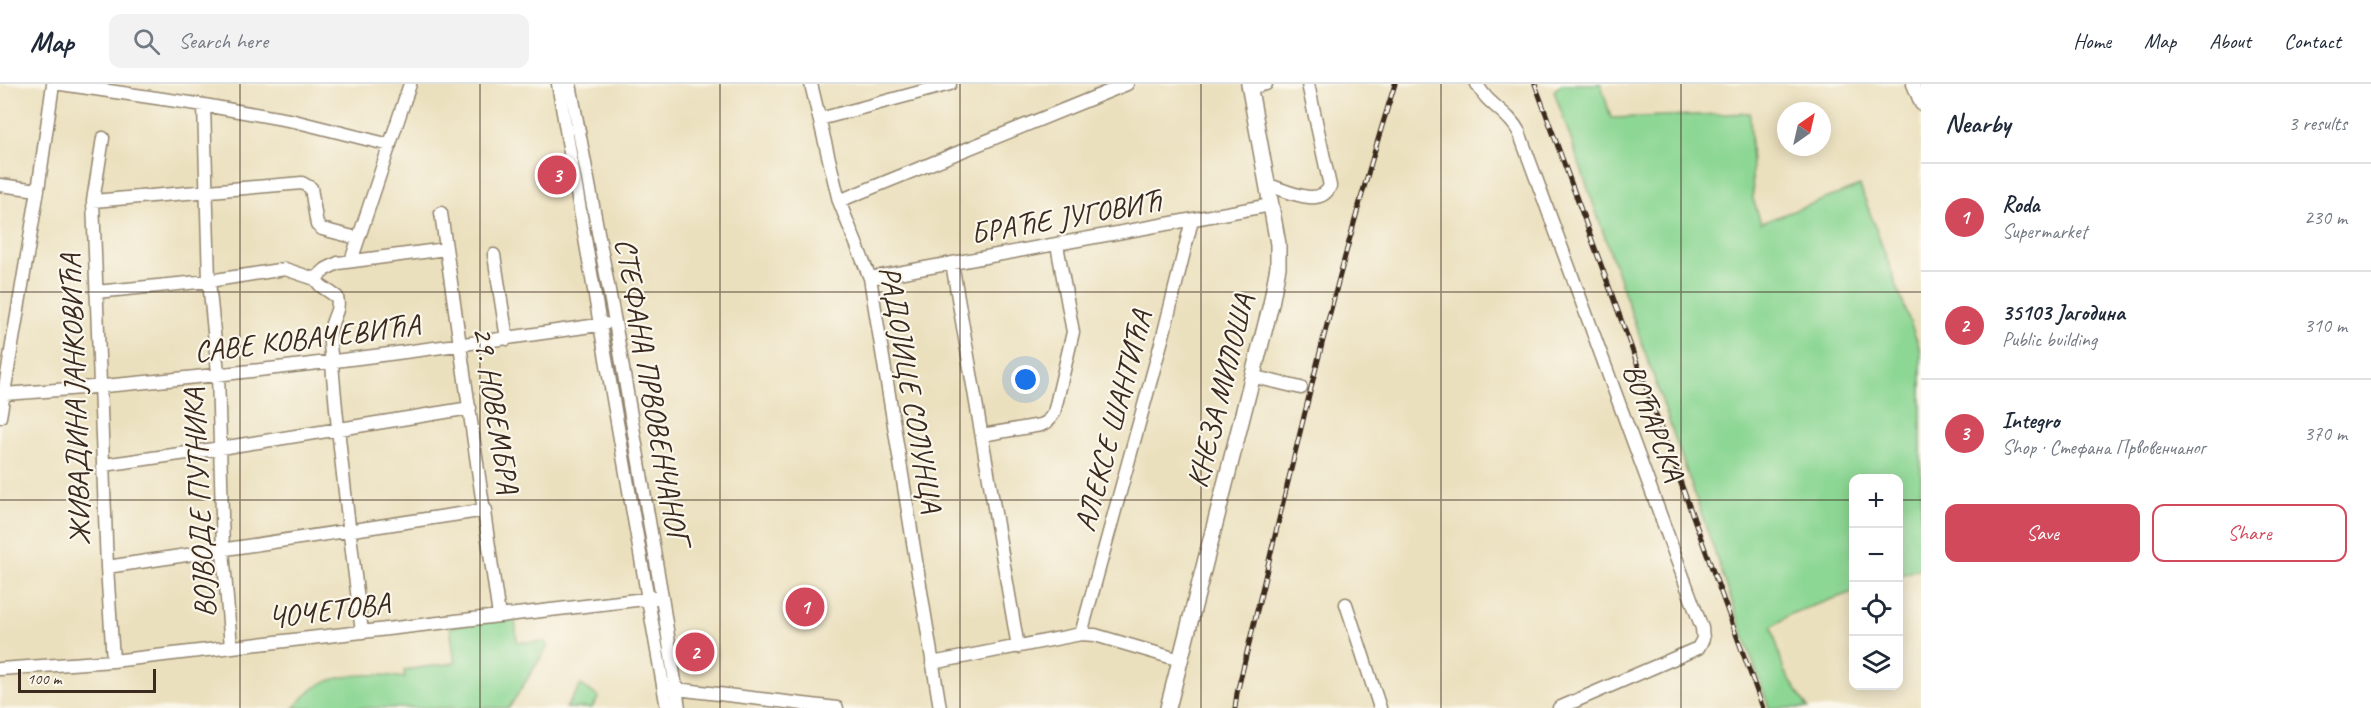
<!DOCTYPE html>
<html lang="en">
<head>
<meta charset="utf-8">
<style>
  body { margin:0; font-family:Caveat,sans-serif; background:#f2f2f3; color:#1f2937 }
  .controls { position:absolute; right:18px; bottom:18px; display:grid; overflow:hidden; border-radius:12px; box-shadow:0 3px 15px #0003 }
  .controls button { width:54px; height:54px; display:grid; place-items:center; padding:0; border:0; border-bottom:2px solid #e0e1e3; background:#fff; color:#1f2937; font:30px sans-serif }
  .compass { position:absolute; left:1777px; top:18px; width:54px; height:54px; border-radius:50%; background:#fff; box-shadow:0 3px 15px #0003; rotate:34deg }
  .scale { position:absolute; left:18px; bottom:15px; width:138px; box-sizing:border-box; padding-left:6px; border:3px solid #3b2a1e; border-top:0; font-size:16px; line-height:21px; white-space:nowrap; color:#3b2a1e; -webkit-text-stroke:4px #fbf7ec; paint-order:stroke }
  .you { position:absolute; left:1026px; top:296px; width:21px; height:21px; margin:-15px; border:4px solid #fff; border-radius:50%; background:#1a73e8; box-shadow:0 0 0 9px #1a73e833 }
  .badge { display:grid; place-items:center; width:39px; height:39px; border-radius:50%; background:#d1495b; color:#fff; font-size:20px; font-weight:700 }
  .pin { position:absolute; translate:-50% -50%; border:3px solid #fff; box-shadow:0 2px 6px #0006 }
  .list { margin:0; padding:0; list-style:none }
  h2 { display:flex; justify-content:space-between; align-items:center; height:78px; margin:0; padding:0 24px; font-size:26px }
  h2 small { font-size:20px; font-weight:400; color:#747a83 }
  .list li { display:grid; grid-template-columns:39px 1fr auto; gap:18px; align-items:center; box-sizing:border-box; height:108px; padding:0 24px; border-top:2px solid #e0e1e3 }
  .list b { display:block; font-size:22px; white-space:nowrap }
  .list p { margin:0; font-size:20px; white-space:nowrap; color:#747a83 }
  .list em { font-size:20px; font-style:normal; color:#747a83 }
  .actions { display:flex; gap:12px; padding:18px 24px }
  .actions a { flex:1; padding:14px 0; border:2px solid #d1495b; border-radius:12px; text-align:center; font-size:21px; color:#d1495b }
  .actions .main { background:#d1495b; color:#fff }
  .icon { flex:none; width:33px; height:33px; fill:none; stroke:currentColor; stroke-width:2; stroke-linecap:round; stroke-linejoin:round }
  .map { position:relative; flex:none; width:1921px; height:624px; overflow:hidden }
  header { display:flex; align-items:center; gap:36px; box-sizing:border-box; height:84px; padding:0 30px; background:#fff; border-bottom:2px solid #e0e1e3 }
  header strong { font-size:28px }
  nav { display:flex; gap:33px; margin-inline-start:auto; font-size:21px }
  .search { width:420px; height:54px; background:#f2f2f3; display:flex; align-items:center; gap:15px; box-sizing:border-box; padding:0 21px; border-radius:12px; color:#747a83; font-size:22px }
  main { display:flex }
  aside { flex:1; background:#fff }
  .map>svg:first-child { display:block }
</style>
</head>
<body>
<header>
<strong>Map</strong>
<div class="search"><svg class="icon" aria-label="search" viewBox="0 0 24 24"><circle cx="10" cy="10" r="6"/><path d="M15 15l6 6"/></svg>Search here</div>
<nav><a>Home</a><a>Map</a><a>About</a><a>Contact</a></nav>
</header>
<main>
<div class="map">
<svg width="1921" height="624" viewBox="0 0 1921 624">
  <rect width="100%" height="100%" fill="#fbf7ec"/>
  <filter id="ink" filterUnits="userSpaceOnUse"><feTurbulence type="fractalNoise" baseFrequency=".0167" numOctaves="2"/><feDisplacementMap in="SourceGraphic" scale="12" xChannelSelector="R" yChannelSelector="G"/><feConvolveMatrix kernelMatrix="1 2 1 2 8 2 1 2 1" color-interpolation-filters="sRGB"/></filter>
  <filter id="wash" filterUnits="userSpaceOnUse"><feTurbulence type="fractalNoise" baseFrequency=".008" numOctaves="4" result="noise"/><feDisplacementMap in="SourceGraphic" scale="24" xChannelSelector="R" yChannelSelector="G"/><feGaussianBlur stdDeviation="1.35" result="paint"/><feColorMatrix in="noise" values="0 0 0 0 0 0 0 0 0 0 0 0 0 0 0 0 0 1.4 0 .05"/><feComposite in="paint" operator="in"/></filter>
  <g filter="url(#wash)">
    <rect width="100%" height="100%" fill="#ebe0be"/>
    <path fill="#8dd794" stroke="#648059" stroke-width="1.5" d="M1561 0H1601L1611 34 1750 29 1753 115 1761 139 1860 102 1921 268V484L1899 492 1898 394H1854L1853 508 1790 530 1772 543 1784 587 1808 624H1769L1554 7Z
      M515 534 517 558H545L548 562 509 624H294C300 617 306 610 314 604 338 588 378 589 405 594L404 586 455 579 450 542Z
      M581 601 599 613 592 624H566Z"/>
  </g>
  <g filter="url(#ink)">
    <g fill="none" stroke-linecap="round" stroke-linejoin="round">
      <defs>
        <path id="minor" d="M61 0 204 21 294 37 390 61
          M558 0 667 624
          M570 0 615 238 662 513 679 624
          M811 0 839 117 870 194 940 624
          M1477 0C1488 22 1507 26 1519 48L1702 544 1703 555 1698 564 1559 624
          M1913 0 1921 20
          M1249 4 1266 0
          M204 21 209 197 218 289 223 466 231 563
          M820 35 950 0
          M103 54 93 117 107 483 113 577
          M0 101 38 106
          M1268 101C1286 106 1320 125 1330 102L1308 0
          M93 117 302 99 311 104 317 141 322 145 357 154
          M839 117 1127 0
          M441 129 499 532
          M494 171 507 255
          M351 177 410 0
          M952 179 1018 563
          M870 194 1271 121
          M315 195 321 202 337 213C340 226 334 231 331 243 328 253 331 269 332 279 339 369 351 459 362 548
          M96 208 209 197 285 185 315 195 326 185 338 179 446 165
          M1251 292 1301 304
          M4 310C205 296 406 269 605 240
          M0 333 38 106 53 0
          M982 351 1041 341 1047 338 1054 329 1073 248 1057 161
          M104 381 221 364 470 324
          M107 483 486 426
          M1346 520 1380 624
          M1081 550 1163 252 1192 136
          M932 579 1081 550 1095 551 1180 576
          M0 585 113 577 662 513
          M668 604 837 624"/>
        <path id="major" d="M1168 624 1271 220 1278 183V160L1249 0"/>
      </defs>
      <use href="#minor" stroke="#93856e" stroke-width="15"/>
      <use href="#major" stroke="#93856e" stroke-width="18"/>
      <use href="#minor" stroke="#fff" stroke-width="12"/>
      <use href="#major" stroke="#fff" stroke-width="15"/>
      <defs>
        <path id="rail" d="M1535 0 1763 624
          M1235 624 1237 609C1287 406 1332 200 1395 0"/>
      </defs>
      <use href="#rail" stroke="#3b2a1e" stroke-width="5"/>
      <use href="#rail" stroke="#fbf7ec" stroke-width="3" stroke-dasharray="9" stroke-linecap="butt"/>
    </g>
  </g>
  <path fill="none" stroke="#3b2a1e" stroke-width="1.5" stroke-opacity="0.55" d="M240 0V624M480 0V624M720 0V624M960 0V624M1201 0V624M1441 0V624M1681 0V624M0 208H1921M0 416H1854M1898 416H1921"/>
  <g text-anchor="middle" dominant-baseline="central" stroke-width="4.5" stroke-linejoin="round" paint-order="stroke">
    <g font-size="30" fill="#3b2a1e" stroke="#fbf7ec">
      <text transform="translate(1066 133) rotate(-10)">БРАЋЕ ЈУГОВИЋ</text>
      <text transform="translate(307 254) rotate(-7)">САВЕ КОВАЧЕВИЋА</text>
      <text transform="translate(911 305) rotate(80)">РАДОЈИЦЕ СОЛУНЦА</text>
      <text transform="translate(652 307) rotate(80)">СТЕФАНА ПРВОВЕНЧАНОГ</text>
      <text transform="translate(1220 307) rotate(-76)">КНЕЗА МИЛОША</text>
      <text transform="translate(75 316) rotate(-92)">ЖИВАДИНА ЈАНКОВИЋА</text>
      <text transform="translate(496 326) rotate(81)">29. НОВЕМБРА</text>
      <text transform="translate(1113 337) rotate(-75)">АЛЕКСЕ ШАНТИЋА</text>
      <text transform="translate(1654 338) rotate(69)">ВОЋАРСКА</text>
      <text transform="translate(199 419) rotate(-93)">ВОЈВОДЕ ПУТНИКА</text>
      <text transform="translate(329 526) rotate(-7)">ЧОЧЕТОВА</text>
    </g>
  </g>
</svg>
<div class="controls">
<button>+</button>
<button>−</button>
<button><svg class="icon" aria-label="locate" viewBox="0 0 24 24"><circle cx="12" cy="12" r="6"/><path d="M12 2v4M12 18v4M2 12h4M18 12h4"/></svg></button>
<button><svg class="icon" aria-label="layers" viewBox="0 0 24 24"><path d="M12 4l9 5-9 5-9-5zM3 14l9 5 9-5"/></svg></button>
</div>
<svg class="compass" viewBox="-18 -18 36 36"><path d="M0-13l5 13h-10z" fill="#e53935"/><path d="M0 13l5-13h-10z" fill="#747a83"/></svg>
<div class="scale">100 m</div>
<div class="you"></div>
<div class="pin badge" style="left:805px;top:523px">1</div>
<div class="pin badge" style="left:695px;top:568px">2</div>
<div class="pin badge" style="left:557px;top:91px">3</div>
</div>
<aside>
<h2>Nearby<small>3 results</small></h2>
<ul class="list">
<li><span class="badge">1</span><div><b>Roda</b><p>Supermarket</p></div><em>230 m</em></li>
<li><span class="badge">2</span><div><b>35103 Јагодина</b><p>Public building</p></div><em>310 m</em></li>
<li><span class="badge">3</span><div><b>Integro</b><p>Shop · Стефана Првовенчаног</p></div><em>370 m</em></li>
</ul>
<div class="actions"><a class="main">Save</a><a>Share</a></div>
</aside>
</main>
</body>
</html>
